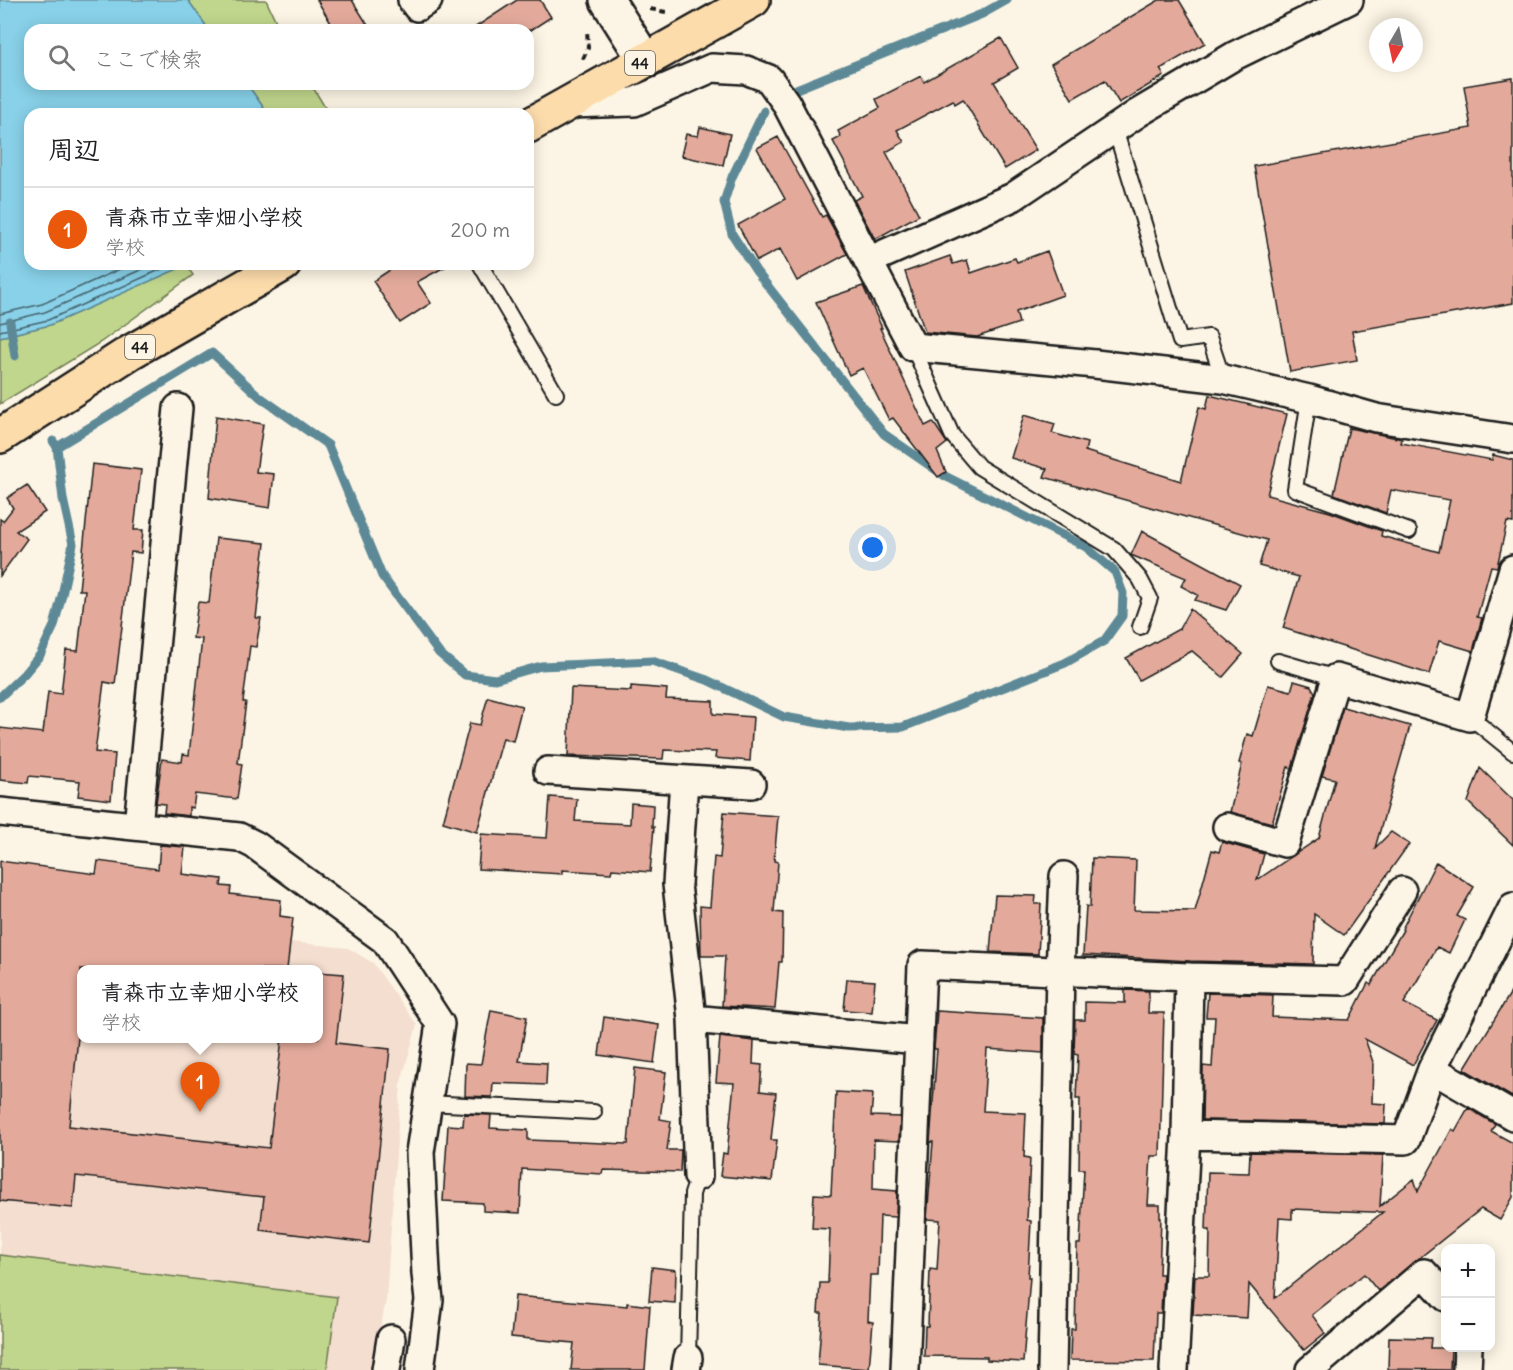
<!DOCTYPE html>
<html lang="ja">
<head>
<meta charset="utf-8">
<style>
  body { margin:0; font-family:Delius,"Klee One",sans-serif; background:#f2f2f2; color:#202124 }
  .controls { position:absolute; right:18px; bottom:18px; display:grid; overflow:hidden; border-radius:12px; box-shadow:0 3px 15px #0003 }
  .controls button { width:54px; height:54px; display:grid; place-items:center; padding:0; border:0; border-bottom:2px solid #e0e0e0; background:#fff; color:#202124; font:30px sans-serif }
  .compass { position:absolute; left:1369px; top:18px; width:54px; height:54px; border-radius:50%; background:#fff; box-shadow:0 3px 15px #0003; rotate:189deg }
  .you { position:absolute; left:873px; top:548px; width:21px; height:21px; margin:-15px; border:4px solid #fff; border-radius:50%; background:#1a73e8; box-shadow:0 0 0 9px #1a73e833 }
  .badge { display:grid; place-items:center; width:39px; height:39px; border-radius:50%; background:#ea580c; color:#fff; font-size:20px; font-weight:700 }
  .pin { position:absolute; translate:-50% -50px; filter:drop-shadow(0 2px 3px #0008) }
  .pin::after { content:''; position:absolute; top:32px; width:21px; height:18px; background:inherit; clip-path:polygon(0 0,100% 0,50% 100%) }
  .popup { position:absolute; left:77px; top:965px; width:246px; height:78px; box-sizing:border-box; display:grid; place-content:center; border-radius:12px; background:#fff; filter:drop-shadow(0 2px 4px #0005); font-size:20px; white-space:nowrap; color:#757577 }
  .popup b { font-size:22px; color:#202124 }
  .popup::after { content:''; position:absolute; left:50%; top:100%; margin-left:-12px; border:12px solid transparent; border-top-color:#fff }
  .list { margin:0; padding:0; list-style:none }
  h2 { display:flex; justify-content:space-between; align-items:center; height:78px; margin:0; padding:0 24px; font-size:26px }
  h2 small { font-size:20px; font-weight:400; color:#757577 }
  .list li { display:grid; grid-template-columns:39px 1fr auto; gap:18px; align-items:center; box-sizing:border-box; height:84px; padding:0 24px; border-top:2px solid #e0e0e0 }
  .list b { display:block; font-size:22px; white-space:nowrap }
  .list p { margin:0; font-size:20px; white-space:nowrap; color:#757577 }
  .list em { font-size:20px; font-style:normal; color:#757577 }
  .icon { flex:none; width:33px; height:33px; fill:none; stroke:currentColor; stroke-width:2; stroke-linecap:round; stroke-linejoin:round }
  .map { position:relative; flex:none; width:1513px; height:1370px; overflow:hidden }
  .search { position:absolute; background:#fff; box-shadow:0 3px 15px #0003; left:24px; top:24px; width:510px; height:66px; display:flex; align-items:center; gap:15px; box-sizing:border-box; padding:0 21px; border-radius:18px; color:#757577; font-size:22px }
  .panel { position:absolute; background:#fff; box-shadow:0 3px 15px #0003; left:24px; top:108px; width:510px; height:162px; border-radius:18px }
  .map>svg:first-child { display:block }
</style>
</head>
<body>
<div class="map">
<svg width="1513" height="1370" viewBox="0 0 1513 1370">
  <rect width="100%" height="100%" fill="#fcf5e5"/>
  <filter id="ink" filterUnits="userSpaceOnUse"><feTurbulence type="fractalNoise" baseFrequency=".0167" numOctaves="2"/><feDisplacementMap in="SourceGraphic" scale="12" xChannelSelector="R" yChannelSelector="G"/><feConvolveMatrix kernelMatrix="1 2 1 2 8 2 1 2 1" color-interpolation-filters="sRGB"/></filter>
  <g filter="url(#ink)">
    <path fill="#f4decf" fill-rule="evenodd" d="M0 911 348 948 373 963 417 1025 401 1082 386 1300 372 1370H0ZM82 970H318V1038H82Z"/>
    <path fill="#c0d68c" stroke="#6e7954" stroke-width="1.5" d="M188 0H266L280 30H209Z
      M247 84H311L329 114H268Z
      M186 265 193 275 101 342 0 404V337L50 325Z
      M0 1255 337 1297 327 1370H0Z"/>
    <path fill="#88d1e9" stroke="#5d8997" stroke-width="1.5" d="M0 0H188L209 30H30V84H247L268 114H30V264H189L50 325 0 337Z"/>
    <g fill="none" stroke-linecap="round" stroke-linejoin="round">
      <path stroke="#47646e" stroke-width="1.5" d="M0 314 42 304 131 264
        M0 323 45 312 154 264
        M0 331 48 320 173 264"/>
      <path stroke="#5d8997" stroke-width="9" d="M789 92 982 14 1007 0
        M10 322 15 356
        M57 447 212 353 260 397 328 445 382 576 439 653 465 675 495 679 541 666 652 661 707 680 784 717 849 728 903 727 1065 663 1104 641 1122 616 1123 593 1115 572 1086 547 945 476 884 434 756 271 732 234 724 202 732 177 764 111
        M0 697 24 674 40 655 54 626 62 595 73 544 63 499 57 447 53 441"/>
    </g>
    <path fill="#e3aa9b" stroke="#1c1c1c" stroke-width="1.5" fill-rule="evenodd" d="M317 0H352L371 30H335Z
      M517 0H540L551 17 531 30H471Z
      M1159 0H1179L1205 43 1160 69 1164 76 1119 103 1105 80 1072 99 1051 64Z
      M1001 38 1018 68 994 82 1036 150 1005 169 963 99 955 104 953 100 897 130 904 142 886 152 919 215 875 239 854 200 862 196 833 141 841 137 838 131 880 108 876 99 921 76 924 82Z
      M1513 78V303L1352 331 1357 360 1290 372 1254 166 1471 128 1464 86Z
      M700 127 730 134 723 165 681 156 686 134 698 136Z
      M778 137 822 217 826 215 847 254 797 281 780 249 757 261 738 225 785 199 757 148Z
      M1047 251 1063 295 1016 312 1019 323 977 337 925 332 905 272 950 256 953 264 967 260 971 273 1015 258 1017 262Z
      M399 264H450L417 282 431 303 400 323 373 281Z
      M863 286 882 328H880L925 426 933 422 947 443 937 451 946 472 938 477 893 418 889 420 863 368 849 375 816 302Z
      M1209 395 1287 414 1267 495 1330 512 1382 531 1381 536 1439 552 1450 500 1391 490 1386 513 1334 494 1349 428 1402 439 1401 443 1492 460 1493 455 1513 460V523L1507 522 1497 567 1491 566 1477 617 1482 618 1473 651 1439 641 1429 674 1283 628 1299 577 1259 566 1267 540 1044 477 1047 469 1011 458 1024 415 1055 424 1052 433 1087 443 1085 451 1181 481 1199 407 1206 409Z
      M216 416 263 424 256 472 274 474 270 508 209 498Z
      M92 464 141 470 134 530H143L141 553 131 552 115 684 104 682 95 752 115 754 111 800 78 796 80 781 29 776 28 783 0 780V728L43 733 48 692 61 694 66 650 78 651 85 590H79Z
      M27 485 45 512 16 531 27 539 0 576V519L3 521 13 508 7 498Z
      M1142 531 1240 584 1226 610 1195 600 1198 595 1181 586 1186 578 1131 555Z
      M216 538 265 543 256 618H261L256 647 250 646 243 702H246L238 763 242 764 237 799 195 794 193 808 189 807V816L164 813 165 804 156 803 162 759 182 762 183 754 189 755 202 639 193 638 198 602 209 603Z
      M1190 609 1243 654 1223 677 1192 651 1139 680 1126 658 1179 629Z
      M1294 681 1311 686 1315 693 1292 768 1288 767 1272 823 1230 812 1242 764 1239 763 1247 734 1253 736 1268 685 1291 691Z
      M631 686 667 689 666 699 713 701V714L753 717 750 761 715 758 716 752 664 750 663 759 568 756 571 688 631 691Z
      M488 697 522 706 513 741 503 738 477 832 443 822 470 723 480 725Z
      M1343 707 1410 726 1375 848 1391 832 1409 844 1344 935 1314 914 1313 964 1190 961 1083 955 1086 906 1090 907 1092 858 1136 860 1134 910 1195 911 1212 850 1219 852 1222 842 1264 854 1257 880 1319 838 1335 779 1322 776Z
      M1480 768 1513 800V845L1468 802Z
      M550 797 577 799 575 821 630 824 631 803 653 805 652 827H654L650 872 612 869 611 873 562 870V874L478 869 481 834 547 838Z
      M724 812 778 816 774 861 778 862 774 912 783 913 782 962H779L775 1009 722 1006 725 956H701L700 906 710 907 714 857 720 858Z
      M160 845 185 847 182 874 222 879 221 886 231 887 230 894 281 900 280 916 293 918 287 969H81V1008L69 1126 269 1148 282 1038H318V972L344 974 336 1043 390 1049 369 1243 260 1230 264 1197 76 1176 73 1208 0 1201V861L96 874 98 861 158 869Z
      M1436 862 1474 887 1457 916 1465 920 1449 953 1437 947 1404 1003 1437 1020 1413 1065 1365 1039 1373 1062 1372 1103 1386 1104 1385 1124 1202 1120 1203 1066 1212 1067 1215 1017H1206L1208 993 1273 995 1272 1017 1349 1020 1368 983 1371 985 1403 930 1402 929Z
      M995 895 1036 896 1035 904H1041L1038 954 990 952Z
      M847 979 875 981 872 1012 844 1010Z
      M1513 989V1095L1512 1097 1464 1069Z
      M1125 990 1149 991 1148 1013H1164L1160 1156H1151L1148 1205H1160V1218H1161L1159 1274H1163L1161 1313H1156L1154 1361 1070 1360 1071 1329H1075L1077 1244H1080L1084 1169H1079L1080 1099H1076L1078 1055 1074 1054 1075 1020H1085V1002L1125 1003Z
      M491 1010 527 1017 519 1061 547 1063 546 1085 493 1083 492 1097 465 1096 466 1063 481 1064Z
      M937 1011 1043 1018V1053L987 1049 983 1111 1026 1113 1024 1157 1030 1158 1027 1220 1031 1221 1028 1277H1030L1023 1362 987 1360V1357L924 1356 925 1326H928L930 1269 937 1270 940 1220 927 1219 933 1142H930L937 1049H934Z
      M604 1017 659 1025 654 1063 599 1055Z
      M720 1037 754 1041 753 1064 762 1065 760 1091 776 1093 771 1140H777L772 1181 720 1176 723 1153 727 1154 734 1083 716 1082Z
      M635 1068 666 1072 660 1119 671 1121 667 1150H681L680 1172 603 1170 602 1174 522 1169 520 1213 483 1211V1203L443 1201 448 1125 463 1126 464 1114 491 1115 490 1128 528 1130V1140L628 1144Z
      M836 1092 873 1094 871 1116 900 1117 899 1141 874 1140 873 1189 897 1191 896 1217 880 1216 878 1275H870L868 1321 873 1322 869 1369 818 1365 822 1313H818L820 1283H828L830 1229 812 1228 814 1194 831 1195Z
      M1468 1108 1495 1124 1491 1131 1513 1143V1197L1500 1220 1481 1209 1378 1291 1364 1274 1312 1315 1325 1333 1304 1350 1249 1284 1247 1318 1193 1315 1195 1276H1209L1210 1230H1206L1208 1172 1249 1173 1250 1152 1383 1155 1380 1206 1414 1179 1418 1191 1452 1129 1455 1131ZM1292 1209 1372 1212H1383L1275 1298 1279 1218 1292 1219Z
      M652 1267 676 1270 675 1303 649 1301Z
      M515 1296 627 1306V1303L650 1306 645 1370H571L574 1343 511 1337Z
      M1389 1337 1431 1338 1430 1348H1451L1450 1370 1388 1369Z"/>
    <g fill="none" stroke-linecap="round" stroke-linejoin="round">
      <defs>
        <path id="service" d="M1115 129 1180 341 1209 337 1223 379
          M480 264 556 394
          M913 347 952 435 979 467 1114 549 1140 579 1150 598 1140 627
          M1309 399 1295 489 1409 531
          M1278 661 1336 678
          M1470 717 1513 752
          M428 1103 594 1112
          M688 1358 692 1194 698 1176"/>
        <path id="minor" d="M412 0 417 7 428 0
          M569 104 634 102 712 68 746 70 769 79 786 103 913 347 1095 364 1223 379 1309 399 1376 418 1513 439
          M868 261 1013 197 1138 113 1234 56 1349 0
          M548 771 751 784
          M684 780 677 884 692 1019 698 1176
          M0 812 239 837 255 845 385 940 440 1024 420 1152 426 1274 429 1300 420 1370
          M138 826 178 408
          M1227 827 1285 843 1336 678 1470 717 1513 569
          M1189 977 1345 981 1402 891
          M692 1019 919 1040
          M1432 1069 1513 1116
          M1186 1135 1406 1140 1432 1069 1513 907
          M386 1370 391 1339
          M686 1370 688 1358
          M905 1370 922 965 1189 977 1186 1135 1174 1370
          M1052 1370 1060 971 1064 876
          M1310 1370 1424 1273 1446 1297
          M1467 1370 1468 1348"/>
        <path id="tertiary" d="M607 0 645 60"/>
        <path id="primary" d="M528 126 753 0
          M0 436 129 353 284 264"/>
      </defs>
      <use href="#service" stroke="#1c1c1c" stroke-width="18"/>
      <use href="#minor" stroke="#1c1c1c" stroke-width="32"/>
      <use href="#tertiary" stroke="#1c1c1c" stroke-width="38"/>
      <use href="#primary" stroke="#1c1c1c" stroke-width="38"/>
      <path stroke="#1c1c1c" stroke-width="4" stroke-dasharray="6 4.5" stroke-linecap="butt" d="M650 9 666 12
        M583 59 588 48 587 29"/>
      <use href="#service" stroke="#fcf5e5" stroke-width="14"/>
      <use href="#minor" stroke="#fcf5e5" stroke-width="27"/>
      <use href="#tertiary" stroke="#fcf5e5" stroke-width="33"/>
      <use href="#primary" stroke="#fddcac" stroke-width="33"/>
    </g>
  </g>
  <g text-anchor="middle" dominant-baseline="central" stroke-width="4.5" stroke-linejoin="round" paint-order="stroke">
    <g fill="#fcf5e5" stroke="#5f5d58" stroke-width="1.5">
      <rect x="625" y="51" width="30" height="24" rx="4.5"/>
      <rect x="125" y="335" width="30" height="24" rx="4.5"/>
    </g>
    <g font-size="15" font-weight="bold" fill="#1c1c1c">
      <text x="640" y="63">44</text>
      <text x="140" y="347">44</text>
    </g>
  </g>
</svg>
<div class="controls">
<button>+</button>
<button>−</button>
</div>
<svg class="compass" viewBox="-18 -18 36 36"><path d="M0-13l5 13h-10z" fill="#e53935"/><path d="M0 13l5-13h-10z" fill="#757577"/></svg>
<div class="you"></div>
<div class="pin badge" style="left:200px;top:1112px">1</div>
<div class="popup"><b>青森市立幸畑小学校</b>学校</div>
<div class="search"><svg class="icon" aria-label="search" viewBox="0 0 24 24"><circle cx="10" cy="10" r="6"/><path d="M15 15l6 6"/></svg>ここで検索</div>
<section class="panel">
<h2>周辺<small></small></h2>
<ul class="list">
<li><span class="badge">1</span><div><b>青森市立幸畑小学校</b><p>学校</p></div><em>200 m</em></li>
</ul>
</section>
</div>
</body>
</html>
